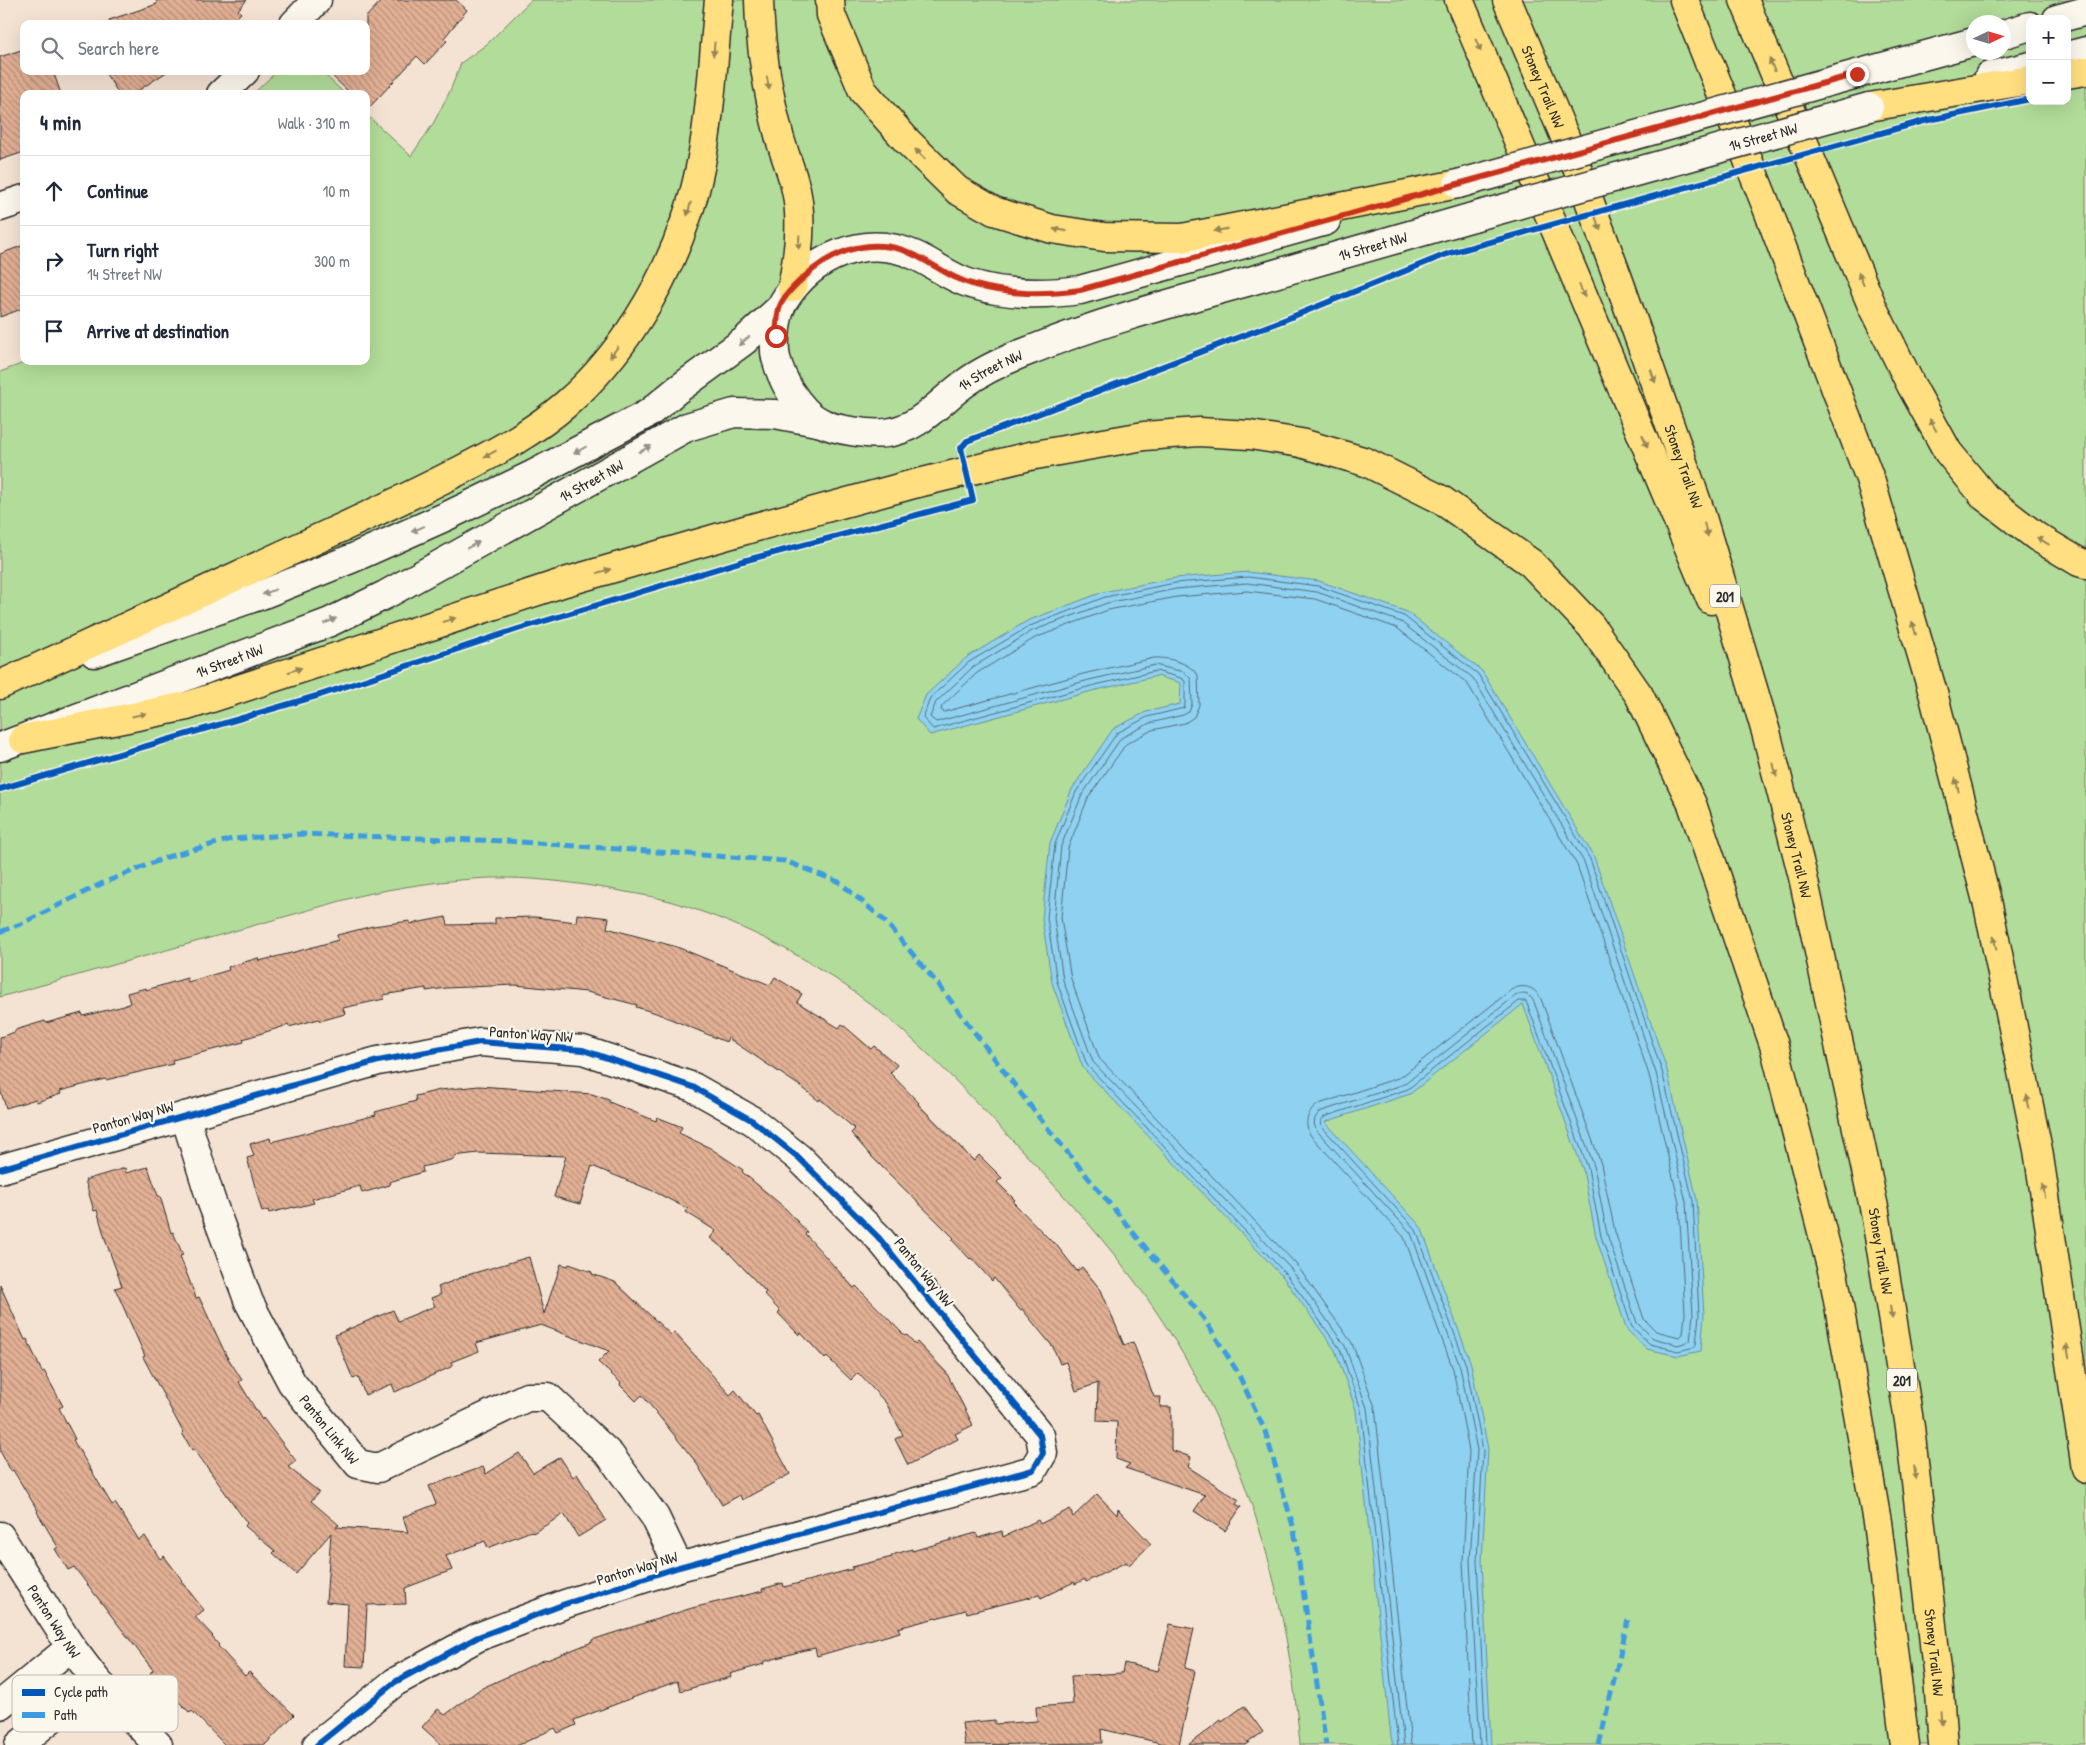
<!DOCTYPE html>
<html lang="en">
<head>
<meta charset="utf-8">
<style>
  body { margin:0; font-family:"Patrick Hand",sans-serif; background:#f2f2f3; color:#1f2937 }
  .controls { position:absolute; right:15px; top:15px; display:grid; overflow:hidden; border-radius:10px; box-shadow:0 5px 20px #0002 }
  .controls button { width:45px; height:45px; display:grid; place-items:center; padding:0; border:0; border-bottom:1px solid #e0e1e3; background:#fff; color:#1f2937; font:25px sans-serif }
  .compass { position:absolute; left:1966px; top:15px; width:45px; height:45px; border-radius:50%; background:#fff; box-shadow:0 5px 20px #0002; rotate:86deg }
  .stop { position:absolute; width:15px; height:15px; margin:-11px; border:4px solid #c8321e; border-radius:50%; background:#fff }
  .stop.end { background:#c8321e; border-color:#fff; box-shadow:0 1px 5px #0008 }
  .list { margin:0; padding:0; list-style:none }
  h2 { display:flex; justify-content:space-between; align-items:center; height:65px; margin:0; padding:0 20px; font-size:21px }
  h2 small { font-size:16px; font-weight:400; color:#747a83 }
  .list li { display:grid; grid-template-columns:32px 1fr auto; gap:15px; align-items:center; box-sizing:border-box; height:70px; padding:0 20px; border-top:1px solid #e0e1e3 }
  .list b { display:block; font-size:19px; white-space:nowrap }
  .list p { margin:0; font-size:16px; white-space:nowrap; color:#747a83 }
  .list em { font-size:16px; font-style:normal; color:#747a83 }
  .icon { flex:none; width:28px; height:28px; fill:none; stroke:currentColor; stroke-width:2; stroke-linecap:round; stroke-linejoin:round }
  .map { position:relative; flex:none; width:2086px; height:1745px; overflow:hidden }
  .search { position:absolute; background:#fff; box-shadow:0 5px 20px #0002; left:20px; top:20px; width:350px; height:55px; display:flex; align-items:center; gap:12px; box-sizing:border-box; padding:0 18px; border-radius:10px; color:#747a83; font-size:19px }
  .panel { position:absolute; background:#fff; box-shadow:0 5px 20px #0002; left:20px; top:90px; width:350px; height:275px; border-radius:10px }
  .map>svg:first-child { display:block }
</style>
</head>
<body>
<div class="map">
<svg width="2086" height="1745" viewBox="0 0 2086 1745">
  <defs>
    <pattern id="building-back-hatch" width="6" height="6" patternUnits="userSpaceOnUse" patternTransform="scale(1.25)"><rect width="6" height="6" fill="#e2b094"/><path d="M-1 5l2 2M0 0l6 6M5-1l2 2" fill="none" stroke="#b78f79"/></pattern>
  </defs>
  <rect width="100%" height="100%" fill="#f4e2d2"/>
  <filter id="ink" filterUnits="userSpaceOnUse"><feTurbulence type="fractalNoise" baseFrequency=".02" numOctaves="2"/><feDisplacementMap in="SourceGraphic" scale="10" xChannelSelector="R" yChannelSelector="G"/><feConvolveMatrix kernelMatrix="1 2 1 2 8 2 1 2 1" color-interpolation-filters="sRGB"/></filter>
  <g filter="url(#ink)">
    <path fill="#b2dc99" stroke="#6e8462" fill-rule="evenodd" d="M531 0H2086V1745H1300C1286 1574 1235 1413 1130 1275 1094 1227 1053 1184 1013 1141 964 1089 915 1036 857 994 800 952 734 920 666 900 648 895 629 893 610 889 570 882 530 877 489 878 446 880 405 886 362 895L0 997V372L29 361H366V114L411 156 433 124 450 91 461 63 487 44ZM2030 19H2067V101H2030ZM1974 22H2004V52H1974Z
      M277 71H321L345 94H253Z"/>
    <path fill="#8fd1f0" stroke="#678fa1" d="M1248 572 1319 581 1407 612 1482 671 1594 857 1667 1070 1697 1200 1704 1315 1701 1351 1678 1356 1647 1349 1627 1330 1596 1237 1583 1170 1523 1004 1410 1094 1325 1122 1421 1227 1471 1364 1488 1449 1482 1561 1491 1745H1393L1391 1737 1356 1410 1335 1350 1283 1277 1083 1068 1052 983 1042 919 1050 843 1072 789 1113 729 1146 712 1180 704 1181 683 1157 676 1092 691 930 735 916 719 926 695 966 658 1027 621 1103 592 1175 578Z"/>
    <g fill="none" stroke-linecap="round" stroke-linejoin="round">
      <path stroke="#536d7a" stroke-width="1" d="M1398 1745 1361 1409 1340 1349 1286 1274 1087 1065 1057 982 1047 918 1055 844 1076 792 1117 733 1147 717 1184 708 1185 704V681L1181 678 1156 671 1091 686 933 729 923 718 930 698 969 662 1030 626 1105 597 1175 583 1248 577 1318 586 1404 616 1478 674 1590 859 1662 1071 1693 1201 1699 1315 1696 1345 1695 1347 1678 1351 1650 1344 1632 1327 1601 1236 1588 1168 1526 1001H1519L1408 1089 1324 1117 1321 1121 1322 1127 1416 1230 1466 1365 1483 1450 1477 1561 1486 1745
        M1404 1745 1367 1408 1345 1346 1291 1269 1093 1062 1063 980 1054 918 1061 846 1082 795 1121 738 1150 723 1183 715 1189 712 1192 704 1191 679 1184 672 1155 665 1089 680 936 722 930 717 936 702 973 667 1032 631 1107 603 1176 589 1247 583 1317 592 1401 622 1473 678 1584 862 1656 1073 1686 1202 1693 1315 1690 1341 1678 1345 1653 1338 1637 1323 1607 1234 1594 1166 1534 1002C1530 994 1523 992 1515 996L1405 1084 1322 1111C1314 1116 1312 1123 1317 1131L1411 1233 1460 1367 1477 1450 1470 1561 1480 1745
        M1411 1745 1375 1407 1352 1343 1296 1264 1099 1058 1071 979 1061 918 1068 848 1088 798 1126 744 1152 730 1185 723 1194 717 1199 705 1198 675C1190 663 1168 657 1154 658L1087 673 944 712 941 710 942 706 977 673 1035 638 1108 610 1177 597 1247 591 1315 599 1397 628 1467 683 1577 865 1649 1075 1679 1203 1685 1314 1683 1334 1679 1337 1656 1331 1644 1319 1615 1232 1601 1164 1541 999C1535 987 1523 983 1511 990L1401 1077 1319 1104C1307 1111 1303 1124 1311 1136L1404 1237 1453 1369 1469 1451 1463 1561 1472 1745"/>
    </g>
    <path fill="url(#building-back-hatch)" stroke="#2b2b2b" d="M156 0H247L238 10 241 13 230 24H110L109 20 157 4Z
      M382 0H456L467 10 444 38 447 41 425 64 417 56 366 111V94H351L327 71H366V17Z
      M24 49V71H53L61 94H24V152L0 160V57Z
      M104 71H168L133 94H119Z
      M24 245V308L0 317V254Z
      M577 914 609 918 607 928 677 947 770 985 775 977 802 994 797 1002 839 1028 842 1024 871 1049 874 1046 897 1065 890 1073 919 1103 918 1104 974 1161 979 1155 1002 1178 997 1182 1015 1200 1013 1202 1053 1243 1054 1242 1077 1271 1082 1267 1101 1290 1124 1345 1133 1342 1154 1397H1161L1160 1407H1171V1450L1191 1457 1188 1467 1239 1500 1236 1504 1241 1507 1225 1531 1194 1511 1205 1495 1125 1468 1130 1464 1116 1459 1117 1422 1097 1421 1098 1383 1076 1391 1066 1362 1060 1364 1053 1347 1022 1309 1020 1310 994 1278 992 1281 971 1258 970 1259 952 1240 954 1238 871 1156 851 1133 855 1129 820 1099 819 1101 803 1088 728 1038 726 1042 656 1013 636 1007 637 1005 587 992 515 985 446 988 426 991V988L383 995 384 999 343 1008 345 1014 320 1021 319 1019 289 1027 288 1025 243 1039 244 1042 172 1060 173 1064 106 1080 105 1079 60 1091 61 1094 37 1102 36 1099 6 1108 0 1089V1037L15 1032V1030L45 1021 46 1023 82 1013 83 1016 124 1006 130 1003 127 993 146 988V990L187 978 188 982 229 970 228 967 258 958 259 961 295 952 338 940 337 935 373 926 410 921V924L446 917 448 925 495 924V918L535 917 576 922Z
      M479 1086 592 1094 609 1100V1102L656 1121 657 1117 682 1127 679 1133 710 1148 743 1170 742 1172 747 1176 785 1208 807 1232 805 1234 854 1288 856 1286 905 1336 907 1335 915 1344 917 1342 946 1372 973 1425 955 1434 958 1439 908 1465 895 1439 903 1435 886 1403 858 1373 851 1380 827 1357 825 1359 801 1333 799 1335 778 1313 780 1311 764 1294 766 1292 730 1254 710 1238 716 1231 686 1212 688 1209 653 1191 592 1166 580 1204 554 1197 566 1156 478 1153 454 1156 455 1159 422 1167 423 1172 389 1182 390 1185 362 1193 360 1186 312 1199 314 1203 294 1208V1207L269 1213 268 1210 262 1212 247 1158 254 1156 250 1144 270 1138 271 1142 376 1115 375 1112 416 1101 415 1096 440 1090Z
      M148 1167 158 1196H160L171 1233 173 1232 183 1255 180 1256 196 1298 199 1297 226 1355 242 1380 239 1382 262 1420 263 1418 296 1461 288 1467 319 1492 311 1501 339 1525 336 1527 408 1532 403 1517 436 1504 429 1486 483 1467 486 1474 519 1453 533 1473 560 1457 573 1477 577 1474 606 1520 578 1537 564 1514 533 1533 531 1531 488 1548 485 1541 446 1556 452 1570 405 1588 406 1604 367 1605 364 1667 345 1666 348 1604 326 1602 331 1533 296 1574 273 1553 275 1551 245 1526 247 1523 194 1449 192 1450 182 1433 183 1432 143 1357 145 1356 115 1288 122 1286 106 1242 97 1210 94 1211 85 1180 125 1168 126 1173Z
      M529 1257 544 1314 561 1264 568 1266 569 1264 592 1272V1274L615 1282 671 1335 674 1332 730 1395 735 1390 756 1416 758 1415 790 1474 742 1500 740 1495 722 1505 695 1461 642 1395 636 1401 620 1385 621 1383 598 1362 609 1351 541 1325 476 1343 479 1351 451 1362 453 1366 395 1392 392 1384 365 1395 358 1377 353 1379 335 1335 393 1310 398 1321 435 1306 431 1298 441 1294 438 1287 467 1275Z
      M0 1285 25 1340 27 1339 42 1372 44 1371 63 1406 59 1408 75 1439 73 1440 112 1505 115 1503 139 1540 145 1536 160 1559 164 1556 182 1580 181 1581 204 1610 195 1617 213 1636 212 1637 219 1645 218 1646 245 1676 249 1672 294 1715 265 1745H225L192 1711 190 1713 150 1673 153 1670 74 1567 68 1570 55 1549 58 1547 37 1512 38 1511 13 1470 11 1471 0 1451Z
      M1097 1494 1117 1515 1118 1509 1151 1544 1129 1565 1126 1562 1086 1582 1085 1579 1075 1584 1074 1582 1041 1598 1039 1595 967 1613 966 1610 898 1628 900 1632 817 1656 815 1648 805 1650 763 1662 764 1664 730 1674 731 1677 681 1691 677 1681 574 1720 576 1725 558 1733 555 1728 519 1745H442L422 1727 438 1709 445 1715 480 1689 546 1659 547 1660 592 1642V1640L607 1635 692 1608 763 1591 762 1589 783 1583 784 1587 853 1569 852 1567 892 1557V1555L912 1549V1551L976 1533 978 1538 1002 1531 1003 1537 1038 1520 1040 1524 1070 1509 1073 1517Z
      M1170 1624 1194 1629 1185 1668 1195 1671 1179 1745H1169L1101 1729 1102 1743 965 1745 962 1723 995 1720V1724L1037 1721 1036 1707 1073 1704 1071 1676 1122 1673 1124 1663 1158 1671Z
      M1244 1706 1263 1732 1245 1745H1188L1221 1720 1222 1722Z"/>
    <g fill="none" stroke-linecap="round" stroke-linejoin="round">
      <defs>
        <g id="minor">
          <path d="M294 24 317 0"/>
          <path d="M221 94 245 71"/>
          <path d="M0 207 24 199"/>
          <path id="s1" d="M185 1116 211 1200 249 1302 292 1383 358 1464 378 1468 527 1397H548L610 1455 655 1517 679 1567"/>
          <path d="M0 1169 378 1061 480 1042 583 1050 693 1087 753 1121 799 1158 878 1237 1040 1435 1043 1453 1033 1470 679 1567 565 1604 478 1637 395 1682 317 1745"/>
          <path id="s2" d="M0 1536 71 1647 97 1681 158 1745"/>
          <path d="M0 1705 71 1647"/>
          <path d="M19 1745 97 1681"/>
        </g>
        <g id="tertiary">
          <path d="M94 653 261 595 353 558 447 516 532 475 649 413 677 390 744 341 780 308"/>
          <path id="s3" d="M0 747 330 622 385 595 687 427 734 413 775 414 822 423"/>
        </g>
        <g id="secondary">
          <path d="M2057 19 2086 11"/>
          <path d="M2004 34 2030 26"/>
          <path d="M2067 56 2086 51"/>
          <path d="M1857 74 1974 42"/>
          <path d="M1989 76 2030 66"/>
          <path id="s4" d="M1326 221 1080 290C1042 295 1007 295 971 284 950 278 933 263 914 255 864 233 811 257 784 301 776 313 773 345 776 358 779 369 784 381 790 391 797 402 809 417 822 423 835 430 871 435 886 433 919 429 938 403 964 384 984 369 1007 359 1031 350 1100 322 1171 303 1243 283 1319 261 1396 239 1473 217"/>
        </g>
        <g id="motorway">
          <path d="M759 0C760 47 768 94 780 139 785 156 792 172 796 190 803 222 798 256 792 288"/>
          <path d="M830 0 831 15 863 91 907 141 957 190 994 211 1052 229 1104 237 1182 238 1458 184"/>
          <path d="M1459 0 1711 600"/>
          <path id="s5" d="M1507 0 1570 149 1619 281 1700 511 1766 732 1803 877 1875 1212 1910 1427 1938 1679 1943 1745"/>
          <path d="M1684 0 1766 205 1870 479 1933 693 1988 905 2038 1150 2086 1469"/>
          <path d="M1744 0 1873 308 1911 385 1948 452 1985 497 2037 537 2079 562 2086 564"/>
          <path d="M2067 74 2086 71"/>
          <path d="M1869 107 2030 80"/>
          <path d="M0 685C110 635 220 584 330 533 374 513 418 492 461 470 498 451 535 431 566 404 621 356 663 287 686 219 710 153 712 70 719 0"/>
          <path d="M23 739 187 706 565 582 745 530 910 485 1030 456 1092 445 1144 436 1199 432 1250 435 1301 443 1366 462 1440 499 1531 563 1591 626 1639 695 1692 804 1774 1045 1834 1278 1877 1522 1905 1745"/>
        </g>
      </defs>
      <use href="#minor" stroke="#2b2b2b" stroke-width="31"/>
      <use href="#tertiary" stroke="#2b2b2b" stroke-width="31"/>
      <use href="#secondary" stroke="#2b2b2b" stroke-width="31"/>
      <use href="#motorway" stroke="#2b2b2b" stroke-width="31"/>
      <use href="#minor" stroke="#fbf7ec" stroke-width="28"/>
      <use href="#tertiary" stroke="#fbf7ec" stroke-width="28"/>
      <use href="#secondary" stroke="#fbf7ec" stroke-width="28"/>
      <use href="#motorway" stroke="#ffdf80" stroke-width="28"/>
      <defs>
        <g id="secondary-bridge">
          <path d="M1458 184 1857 74"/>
          <path id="s6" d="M1473 217 1869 107"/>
        </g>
      </defs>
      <use href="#secondary-bridge" stroke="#2b2b2b" stroke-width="31" stroke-linecap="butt"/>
      <use href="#secondary-bridge" stroke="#fbf7ec" stroke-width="28"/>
      <path stroke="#3d9ce1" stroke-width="5" stroke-dasharray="10 5" stroke-linecap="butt" d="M0 932 23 923 103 883 167 857 232 839 301 834 507 841 785 861 839 882 885 921 941 988 1041 1120 1204 1319 1237 1371 1265 1431 1294 1529 1326 1745
        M1599 1745 1628 1620"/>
      <defs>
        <path id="cycleway" d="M0 789 320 695 518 629 743 561 973 500 961 448 967 441 1284 320 1447 254 1924 121 2030 99
          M0 1169 378 1061 480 1042 583 1050 693 1087 753 1121 799 1158 878 1237 1040 1435 1043 1453 1033 1470 679 1567 565 1604 478 1637 395 1682 317 1745"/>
      </defs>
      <use href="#cycleway" stroke="#fbf7ec" stroke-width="9"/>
      <use href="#cycleway" stroke="#0057b8" stroke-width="6"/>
    </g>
    <defs><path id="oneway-solid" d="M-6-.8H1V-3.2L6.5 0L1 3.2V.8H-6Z" transform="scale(1.25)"/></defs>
    <g fill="#958556">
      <use href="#oneway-solid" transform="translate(1478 45) rotate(67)"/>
      <use href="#oneway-solid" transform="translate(714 49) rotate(95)"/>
      <use href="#oneway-solid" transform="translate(1772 65) rotate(-113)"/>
      <use href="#oneway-solid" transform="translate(768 83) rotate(80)"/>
      <use href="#oneway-solid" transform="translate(920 154) rotate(-135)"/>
      <use href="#oneway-solid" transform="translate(689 209) rotate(105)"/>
      <use href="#oneway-solid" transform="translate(1598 224) rotate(69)"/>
      <use href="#oneway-solid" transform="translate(1060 230) rotate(-171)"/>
      <use href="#oneway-solid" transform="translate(1221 230) rotate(169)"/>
      <use href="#oneway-solid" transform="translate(799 242) rotate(93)"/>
      <use href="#oneway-solid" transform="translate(1861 279) rotate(-113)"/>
      <use href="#oneway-solid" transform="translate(1582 291) rotate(67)"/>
      <use href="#oneway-solid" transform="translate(614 352) rotate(125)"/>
      <use href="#oneway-solid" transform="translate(1653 376) rotate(71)"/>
      <use href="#oneway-solid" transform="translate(1933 425) rotate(-119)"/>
      <use href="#oneway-solid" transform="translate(1645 441) rotate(67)"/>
      <use href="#oneway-solid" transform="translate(490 454) rotate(151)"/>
      <use href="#oneway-solid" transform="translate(1706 530) rotate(74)"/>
      <use href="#oneway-solid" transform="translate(2043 541) rotate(-149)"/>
      <use href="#oneway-solid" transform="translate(604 571) rotate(-16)"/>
      <use href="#oneway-solid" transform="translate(449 620) rotate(-18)"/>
      <use href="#oneway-solid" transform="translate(1914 628) rotate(-106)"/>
      <use href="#oneway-solid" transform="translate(295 670) rotate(-18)"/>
      <use href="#oneway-solid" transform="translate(139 715) rotate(-12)"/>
      <use href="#oneway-solid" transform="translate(1775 770) rotate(76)"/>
      <use href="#oneway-solid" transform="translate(1957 785) rotate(-104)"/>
      <use href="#oneway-solid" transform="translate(1995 943) rotate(-102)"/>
      <use href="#oneway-solid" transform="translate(2028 1102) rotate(-102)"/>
      <use href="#oneway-solid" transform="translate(2044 1191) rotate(-99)"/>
      <use href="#oneway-solid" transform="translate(1891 1312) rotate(81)"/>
      <use href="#oneway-solid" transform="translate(2068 1351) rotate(-99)"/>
      <use href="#oneway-solid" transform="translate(1915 1473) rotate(83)"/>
      <use href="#oneway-solid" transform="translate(1941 1718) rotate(86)"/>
    </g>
    <g fill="#93918c">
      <use href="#oneway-solid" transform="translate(744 341) rotate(140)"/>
      <use href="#oneway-solid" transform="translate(645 449) rotate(-29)"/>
      <use href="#oneway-solid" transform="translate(580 450) rotate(152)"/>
      <use href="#oneway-solid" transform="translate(418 529) rotate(156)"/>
      <use href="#oneway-solid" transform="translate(473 545) rotate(-29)"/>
      <use href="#oneway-solid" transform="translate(269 592) rotate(158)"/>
      <use href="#oneway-solid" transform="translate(330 621) rotate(-24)"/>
    </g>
  </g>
  <g fill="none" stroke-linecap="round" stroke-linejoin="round" filter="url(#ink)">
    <path stroke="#c8321e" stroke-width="6" d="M776 336C777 327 777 317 779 309 782 298 793 287 802 279 829 253 865 238 903 250 928 259 948 278 975 285 1011 295 1043 295 1080 290L1458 184 1857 74"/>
  </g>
  <g text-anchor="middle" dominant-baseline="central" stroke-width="4.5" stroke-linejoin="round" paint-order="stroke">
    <g fill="#fbf7ec" stroke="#696865" stroke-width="1">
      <rect x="1710" y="584.5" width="30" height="23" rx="4"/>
      <rect x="1887" y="1368.5" width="30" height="23" rx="4"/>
    </g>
    <g font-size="14" font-weight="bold" fill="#2b2b2b">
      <text x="1725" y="596">201</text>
      <text x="1902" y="1380">201</text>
    </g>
    <g font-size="15" fill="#2b2b2b" stroke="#fbf7ec">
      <text stroke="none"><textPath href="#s5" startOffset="94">Stoney Trail NW</textPath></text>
      <text stroke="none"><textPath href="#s6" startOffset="301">14 Street NW</textPath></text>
      <text stroke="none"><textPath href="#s4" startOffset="1312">14 Street NW</textPath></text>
      <text stroke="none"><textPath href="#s4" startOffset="909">14 Street NW</textPath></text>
      <text stroke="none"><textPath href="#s5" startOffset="499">Stoney Trail NW</textPath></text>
      <text stroke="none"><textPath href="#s3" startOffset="650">14 Street NW</textPath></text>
      <text stroke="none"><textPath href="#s3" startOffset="245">14 Street NW</textPath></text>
      <text stroke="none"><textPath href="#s5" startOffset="904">Stoney Trail NW</textPath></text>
      <text transform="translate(531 1034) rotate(4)">Panton Way NW</text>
      <text transform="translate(133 1117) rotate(-16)">Panton Way NW</text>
      <text stroke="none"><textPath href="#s5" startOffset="1309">Stoney Trail NW</textPath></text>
      <text transform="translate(924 1272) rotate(51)">Panton Way NW</text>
      <text stroke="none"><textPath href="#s1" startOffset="348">Panton Link NW</textPath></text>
      <text transform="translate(637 1568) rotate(-17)">Panton Way NW</text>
      <text stroke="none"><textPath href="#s2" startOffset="101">Panton Way NW</textPath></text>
      <text stroke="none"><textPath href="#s5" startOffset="1714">Stoney Trail NW</textPath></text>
    </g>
  </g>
  <rect x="12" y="1675" width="166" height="57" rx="8" fill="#fbf7ec" stroke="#bdbab2" stroke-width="1"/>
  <rect x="22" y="1689" width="23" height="7" fill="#0057b8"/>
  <rect x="22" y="1712" width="23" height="6" fill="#3d9ce1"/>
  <g font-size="14" fill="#2b2b2b">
    <text x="54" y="1697">Cycle path</text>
    <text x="54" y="1720">Path</text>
  </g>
</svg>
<div class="controls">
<button>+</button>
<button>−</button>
</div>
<svg class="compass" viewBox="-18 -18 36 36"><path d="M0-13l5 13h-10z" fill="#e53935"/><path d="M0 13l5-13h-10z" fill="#747a83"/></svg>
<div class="stop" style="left:776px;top:336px"></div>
<div class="stop end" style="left:1857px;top:74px"></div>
<div class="search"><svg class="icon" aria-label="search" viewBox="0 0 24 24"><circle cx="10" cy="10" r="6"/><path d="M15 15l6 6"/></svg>Search here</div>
<section class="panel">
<h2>4 min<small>Walk · 310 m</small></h2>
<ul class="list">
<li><svg class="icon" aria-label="ahead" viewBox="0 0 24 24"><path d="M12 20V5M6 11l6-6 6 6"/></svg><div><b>Continue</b></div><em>10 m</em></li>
<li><svg class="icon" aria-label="right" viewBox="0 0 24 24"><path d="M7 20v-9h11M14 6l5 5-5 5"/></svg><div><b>Turn right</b><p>14 Street NW</p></div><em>300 m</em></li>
<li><svg class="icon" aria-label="arrive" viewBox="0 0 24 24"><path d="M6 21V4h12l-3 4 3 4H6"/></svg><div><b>Arrive at destination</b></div></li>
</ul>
</section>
</div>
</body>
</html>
